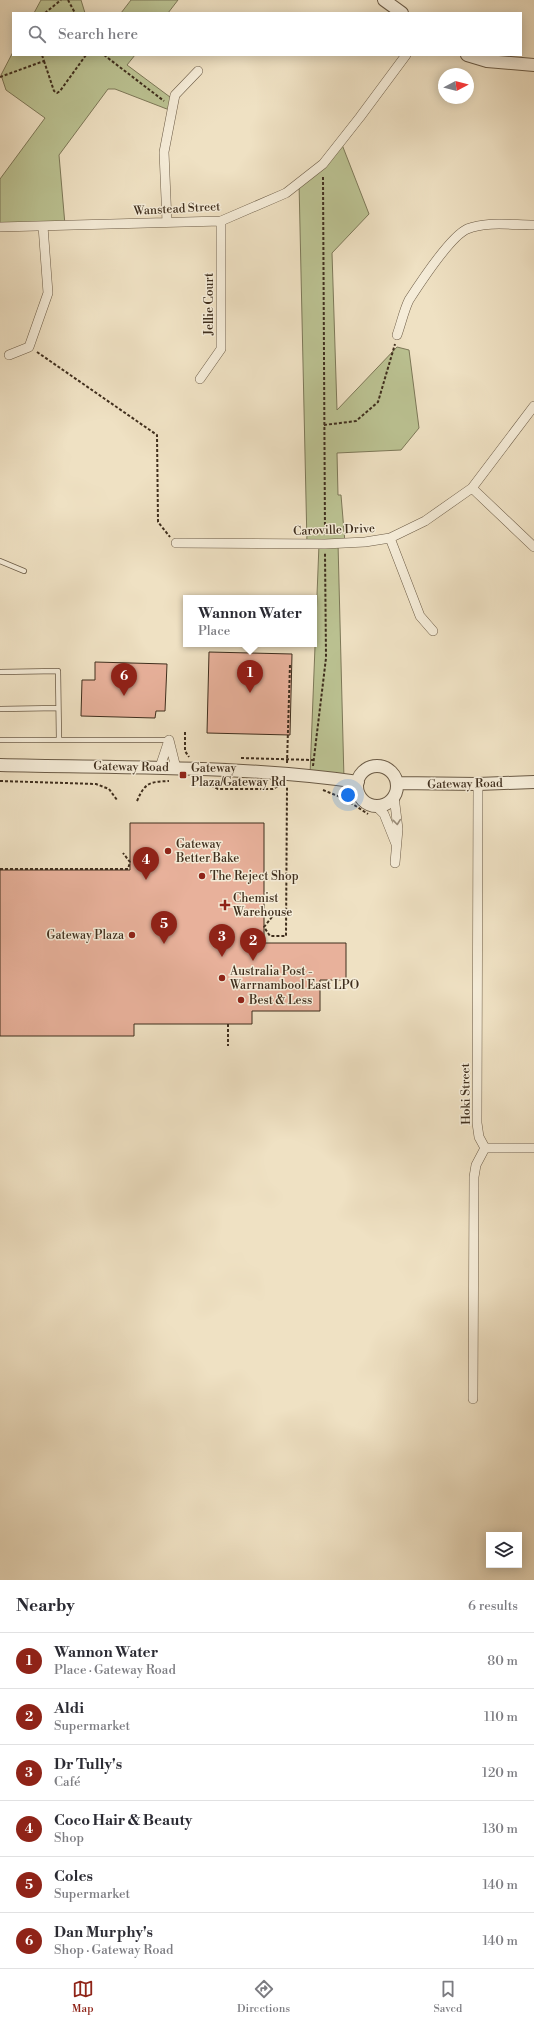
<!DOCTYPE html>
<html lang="en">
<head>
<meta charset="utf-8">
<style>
  body { margin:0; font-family:"Libre Bodoni",serif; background:#f2f2f3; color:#2b2b33 }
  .controls { position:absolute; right:12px; bottom:12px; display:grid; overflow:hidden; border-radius:0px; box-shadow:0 2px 10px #0003 }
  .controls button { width:36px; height:36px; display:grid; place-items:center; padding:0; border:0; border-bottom:1px solid #e1e1e2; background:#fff; color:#2b2b33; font:20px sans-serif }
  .compass { position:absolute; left:438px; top:68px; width:36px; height:36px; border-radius:50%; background:#fff; box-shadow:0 2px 10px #0003; rotate:83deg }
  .you { position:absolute; left:348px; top:795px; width:14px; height:14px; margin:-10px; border:3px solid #fff; border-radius:50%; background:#1a73e8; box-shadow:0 0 0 6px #1a73e833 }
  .badge { display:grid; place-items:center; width:26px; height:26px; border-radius:50%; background:#8f2418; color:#fff; font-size:13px; font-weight:700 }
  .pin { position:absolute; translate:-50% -33px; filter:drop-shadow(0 1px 2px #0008) }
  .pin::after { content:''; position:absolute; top:21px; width:14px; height:12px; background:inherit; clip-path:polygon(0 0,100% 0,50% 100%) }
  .popup { position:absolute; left:183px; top:595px; width:134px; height:52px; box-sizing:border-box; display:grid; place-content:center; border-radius:0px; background:#fff; filter:drop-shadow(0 1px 3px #0005); font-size:13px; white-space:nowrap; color:#7c7c81 }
  .popup b { font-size:15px; color:#2b2b33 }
  .popup::after { content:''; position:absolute; left:50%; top:100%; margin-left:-8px; border:8px solid transparent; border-top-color:#fff }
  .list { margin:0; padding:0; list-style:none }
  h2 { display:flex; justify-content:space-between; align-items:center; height:52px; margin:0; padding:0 16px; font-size:17px }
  h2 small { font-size:13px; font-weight:400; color:#7c7c81 }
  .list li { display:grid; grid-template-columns:26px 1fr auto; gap:12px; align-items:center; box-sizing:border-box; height:56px; padding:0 16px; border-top:1px solid #e1e1e2 }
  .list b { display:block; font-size:15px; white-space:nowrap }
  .list p { margin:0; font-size:13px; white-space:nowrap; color:#7c7c81 }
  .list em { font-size:13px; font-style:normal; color:#7c7c81 }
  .icon { flex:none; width:22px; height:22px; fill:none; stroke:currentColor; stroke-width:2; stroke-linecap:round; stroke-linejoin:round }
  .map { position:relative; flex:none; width:534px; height:1580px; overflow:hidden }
  .search { position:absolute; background:#fff; box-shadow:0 2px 10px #0003; left:12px; right:12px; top:12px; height:44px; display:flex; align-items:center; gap:10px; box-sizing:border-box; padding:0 14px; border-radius:0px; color:#7c7c81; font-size:15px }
  .sheet { height:388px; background:#fff }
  nav { display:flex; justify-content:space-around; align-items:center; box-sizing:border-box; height:56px; border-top:1px solid #e1e1e2; background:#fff; font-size:11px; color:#7c7c81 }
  nav a { display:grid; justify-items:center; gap:2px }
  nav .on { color:#8f2418 }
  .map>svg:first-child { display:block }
</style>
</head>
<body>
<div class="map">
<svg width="534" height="1580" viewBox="0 0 534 1580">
  <rect width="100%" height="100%" fill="#efe1c3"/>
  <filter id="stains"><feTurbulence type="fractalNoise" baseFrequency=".005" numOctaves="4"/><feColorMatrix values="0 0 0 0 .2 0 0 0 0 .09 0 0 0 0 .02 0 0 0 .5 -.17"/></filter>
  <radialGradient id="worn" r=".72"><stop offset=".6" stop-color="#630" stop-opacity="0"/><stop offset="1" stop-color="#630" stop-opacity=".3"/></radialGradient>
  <path fill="#bbc292" stroke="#7d7858" d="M41 0H81L85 13H34Z
    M131 0H178L168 13H121Z
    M13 52V55H135L127 65 174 100 172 111 115 89H108L59 155 65 225 0 227V179L45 118 6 90 1 75Z
    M341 142 369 214 332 253 337 410 397 347 409 350 419 428 401 450 337 453 338 495H341L345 543H338L344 780 310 775 319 544H307L299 182Z"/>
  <path fill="#e8b19b" stroke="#3f2e1d" d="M209 652 292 654 290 735 207 733Z
    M95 662 167 664 165 711H156L155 718 81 716 82 680H95Z
    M130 823H264V943H346V980H320V1011H252V1024H134V1036H0V870H130Z"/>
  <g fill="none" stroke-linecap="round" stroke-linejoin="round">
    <defs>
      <path id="service" d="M0 561 24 571
        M0 672 58 671 59 740
        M0 709 58 708
        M0 740H169"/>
      <path id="minor" d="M167 222 164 152 174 100 175 95 198 71
        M0 227 221 221 286 193 323 164 360 117 406 55
        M397 335C401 324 404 310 409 300 420 283 450 237 467 229 487 221 512 225 534 225
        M9 355 29 347 48 293 43 226
        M200 379 221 349V221
        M472 488 534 547
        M390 538 420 616 433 631
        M176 543 325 544 365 542 390 538 425 521 472 488 534 406
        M169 740 176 768
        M160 767 169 740
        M394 796 398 829 395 863
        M376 806 384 814 396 844
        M485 1148H534
        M473 1399 474 1177 476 1165 485 1148 479 1137 477 1123 478 784"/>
      <path id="tertiary" d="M384 0 402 13
        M467 55 487 61 534 65
        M0 765C119 768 240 765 358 782
        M357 786a20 20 0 1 1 40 0a20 20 0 1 1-40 0Z
        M397 783 478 784 534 782"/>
    </defs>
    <use href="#service" stroke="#6b5b46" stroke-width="6"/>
    <use href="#minor" stroke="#6b5b46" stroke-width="10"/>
    <use href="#tertiary" stroke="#6b5b46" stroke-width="14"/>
    <path stroke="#3f2e1d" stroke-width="2" stroke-dasharray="3 2" stroke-linecap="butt" d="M68 0 75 13
      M45 13 61 0
      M104 55 164 101
      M44 61 54 91 57 93 60 91 86 55
      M0 77 44 61 42 55
      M323 177 325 535
      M37 352 157 435 158 522 170 537
      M324 425 356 421 378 402 395 344
      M185 732V751L189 757
      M241 758 313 760
      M287 763 290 664
      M313 766 326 658 325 553
      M0 781 96 784 109 789 117 800
      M202 781 218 789H273L280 785
      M323 790 345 799 368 814
      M137 801C145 782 150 782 169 781
      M0 869H128L130 862 123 853
      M272 917 264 927 270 936H286L287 786
      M228 1024V1046"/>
    <use href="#service" stroke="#f5ecd8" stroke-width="4.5"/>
    <use href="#minor" stroke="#f5ecd8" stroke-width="9"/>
    <use href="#tertiary" stroke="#f5ecd8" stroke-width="12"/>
  </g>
  <defs><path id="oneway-chevron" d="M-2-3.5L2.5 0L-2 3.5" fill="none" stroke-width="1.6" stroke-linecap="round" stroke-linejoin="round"/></defs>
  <use stroke="#9a8d7a" href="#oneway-chevron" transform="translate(397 822) rotate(84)"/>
  <g fill="#8f2418" stroke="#f5ecd8" stroke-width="1.5">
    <rect x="179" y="771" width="8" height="8" rx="2"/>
    <circle cx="168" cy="851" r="4"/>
    <circle cx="202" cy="876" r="4"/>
    <path d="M223 899h4v4h4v4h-4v4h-4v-4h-4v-4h4z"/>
    <circle cx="132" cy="935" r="4"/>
    <circle cx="222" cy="978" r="4"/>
    <circle cx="241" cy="1000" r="4"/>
  </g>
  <g text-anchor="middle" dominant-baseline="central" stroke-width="3" stroke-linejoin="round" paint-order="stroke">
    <g font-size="12" fill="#3f2e1d" stroke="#f5ecd8">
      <text transform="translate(177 209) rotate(-3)">Wanstead Street</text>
      <text transform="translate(209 304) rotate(-90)">Jellie Court</text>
      <text transform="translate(334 530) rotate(-2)">Caroville Drive</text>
      <text transform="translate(131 767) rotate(1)">Gateway Road</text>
      <text transform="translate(465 784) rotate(-1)">Gateway Road</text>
      <text transform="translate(466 1094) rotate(-91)">Hoki Street</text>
    </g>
    <g font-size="12" fill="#3f2e1d" stroke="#f5ecd8" text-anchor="start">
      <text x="191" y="768">Gateway<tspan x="191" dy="14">Plaza/Gateway Rd</tspan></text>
      <text x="176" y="844">Gateway<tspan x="176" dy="14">Better Bake</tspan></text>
      <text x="210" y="876">The Reject Shop</text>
      <text x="233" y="898">Chemist<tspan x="233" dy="14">Warehouse</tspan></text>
      <text x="124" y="935" text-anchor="end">Gateway Plaza</text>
      <text x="230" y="971">Australia Post -<tspan x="230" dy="14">Warrnambool East LPO</tspan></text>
      <text x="249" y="1000">Best &amp; Less</text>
    </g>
  </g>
  <rect width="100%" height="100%" filter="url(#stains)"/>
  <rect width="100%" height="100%" fill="url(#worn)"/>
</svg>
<div class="controls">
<button><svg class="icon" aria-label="layers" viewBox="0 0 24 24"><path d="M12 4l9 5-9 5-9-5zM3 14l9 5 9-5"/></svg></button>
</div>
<svg class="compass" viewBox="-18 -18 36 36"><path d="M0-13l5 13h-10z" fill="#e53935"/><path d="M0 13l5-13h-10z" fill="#7c7c81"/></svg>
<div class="you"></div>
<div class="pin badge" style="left:250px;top:693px">1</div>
<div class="popup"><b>Wannon Water</b>Place</div>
<div class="pin badge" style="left:253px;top:961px">2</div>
<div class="pin badge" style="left:222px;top:957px">3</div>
<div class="pin badge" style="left:146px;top:880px">4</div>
<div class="pin badge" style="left:164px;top:944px">5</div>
<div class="pin badge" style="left:124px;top:696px">6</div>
<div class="search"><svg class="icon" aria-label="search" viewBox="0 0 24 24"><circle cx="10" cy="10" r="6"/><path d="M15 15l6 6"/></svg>Search here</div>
</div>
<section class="sheet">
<h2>Nearby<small>6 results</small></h2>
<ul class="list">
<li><span class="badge">1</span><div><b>Wannon Water</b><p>Place · Gateway Road</p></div><em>80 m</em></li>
<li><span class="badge">2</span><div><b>Aldi</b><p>Supermarket</p></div><em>110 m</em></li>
<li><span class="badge">3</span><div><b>Dr Tully's</b><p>Café</p></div><em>120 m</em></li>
<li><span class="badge">4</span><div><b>Coco Hair &amp; Beauty</b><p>Shop</p></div><em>130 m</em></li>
<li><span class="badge">5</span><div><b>Coles</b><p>Supermarket</p></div><em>140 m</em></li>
<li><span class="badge">6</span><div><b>Dan Murphy's</b><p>Shop · Gateway Road</p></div><em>140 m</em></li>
</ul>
</section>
<nav>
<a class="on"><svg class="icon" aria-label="map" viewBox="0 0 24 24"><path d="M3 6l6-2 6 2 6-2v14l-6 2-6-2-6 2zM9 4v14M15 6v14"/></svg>Map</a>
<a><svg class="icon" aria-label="directions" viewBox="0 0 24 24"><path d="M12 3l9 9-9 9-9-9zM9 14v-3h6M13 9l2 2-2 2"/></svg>Directions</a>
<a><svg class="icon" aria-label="saved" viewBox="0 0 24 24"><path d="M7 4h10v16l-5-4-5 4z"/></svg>Saved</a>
</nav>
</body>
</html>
